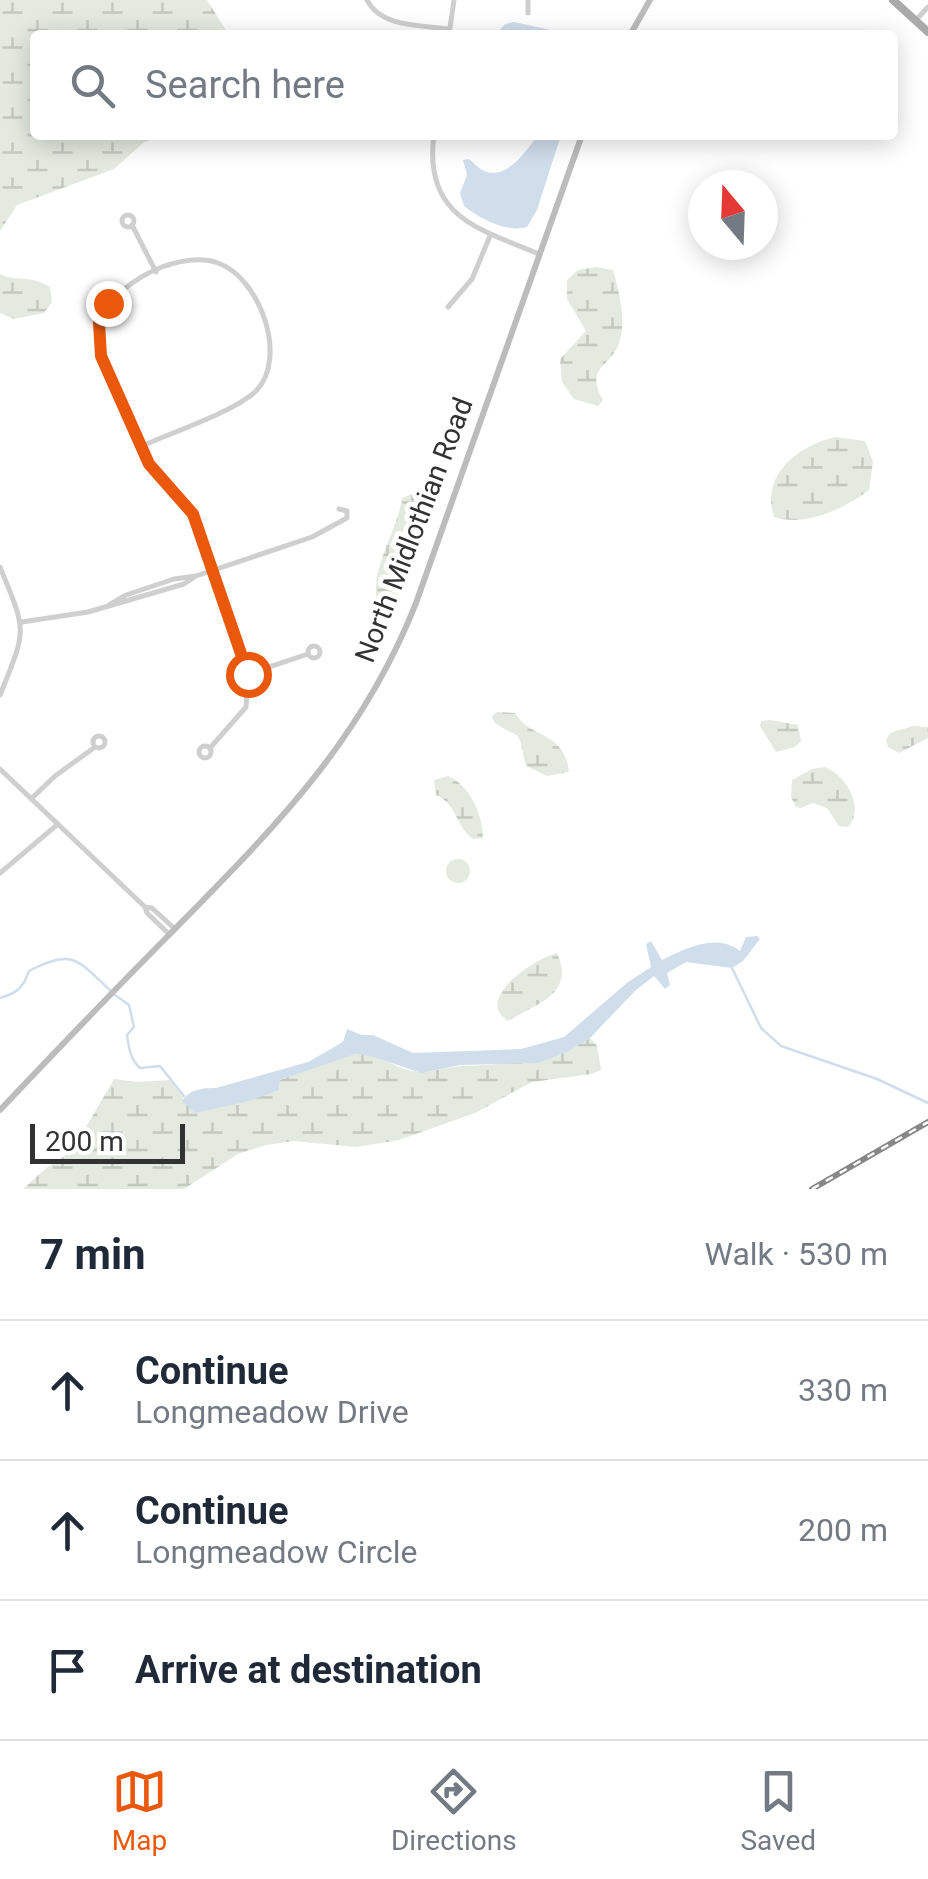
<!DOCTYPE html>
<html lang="en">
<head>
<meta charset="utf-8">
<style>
  body { margin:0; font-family:Roboto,sans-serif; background:#f6f6f7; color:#1f2937 }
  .compass { position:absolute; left:688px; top:170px; width:90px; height:90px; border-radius:50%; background:#fff; box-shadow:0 5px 25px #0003; rotate:341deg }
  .scale { position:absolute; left:30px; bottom:25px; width:155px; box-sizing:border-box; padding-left:10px; border:5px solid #323232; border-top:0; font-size:28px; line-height:35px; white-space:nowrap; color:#323232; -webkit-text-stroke:8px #fff; paint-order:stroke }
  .stop { position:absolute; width:30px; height:30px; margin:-22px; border:8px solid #ea580c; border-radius:50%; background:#fff }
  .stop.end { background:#ea580c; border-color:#fff; box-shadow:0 2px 10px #0008 }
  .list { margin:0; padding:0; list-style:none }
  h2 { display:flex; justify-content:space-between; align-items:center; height:130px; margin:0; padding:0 40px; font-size:42px }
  h2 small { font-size:32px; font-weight:400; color:#747a83 }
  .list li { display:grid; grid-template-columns:65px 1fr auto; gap:30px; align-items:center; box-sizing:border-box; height:140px; padding:0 40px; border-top:2px solid #e0e1e3 }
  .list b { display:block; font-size:38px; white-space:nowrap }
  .list p { margin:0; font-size:32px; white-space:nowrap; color:#747a83 }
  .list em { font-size:32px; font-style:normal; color:#747a83 }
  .icon { flex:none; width:55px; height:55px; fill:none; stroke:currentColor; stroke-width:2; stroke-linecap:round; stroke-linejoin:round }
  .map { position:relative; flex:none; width:928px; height:1189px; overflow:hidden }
  .search { position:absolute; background:#fff; box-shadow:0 5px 25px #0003; left:30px; right:30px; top:30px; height:110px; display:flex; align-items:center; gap:25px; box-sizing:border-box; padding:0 35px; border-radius:10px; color:#747a83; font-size:38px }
  .sheet { height:550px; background:#fff }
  nav { display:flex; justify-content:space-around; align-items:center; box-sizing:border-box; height:140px; border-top:2px solid #e0e1e3; background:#fff; font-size:28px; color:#747a83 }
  nav a { display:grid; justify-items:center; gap:5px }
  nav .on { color:#ea580c }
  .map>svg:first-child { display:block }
</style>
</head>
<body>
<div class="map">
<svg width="928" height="1189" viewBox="0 0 928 1189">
  <defs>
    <pattern id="grass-tufts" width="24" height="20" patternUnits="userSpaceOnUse" patternTransform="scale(2.5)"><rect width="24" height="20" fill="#e4eadf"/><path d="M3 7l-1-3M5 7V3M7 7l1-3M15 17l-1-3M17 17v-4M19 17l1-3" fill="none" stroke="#c4c9c0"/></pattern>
    <pattern id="wetland-marsh" width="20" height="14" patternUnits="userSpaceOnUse" patternTransform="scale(2.5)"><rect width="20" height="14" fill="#e4eadf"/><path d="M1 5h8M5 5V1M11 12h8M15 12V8" fill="none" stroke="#c4c9c0"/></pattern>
  </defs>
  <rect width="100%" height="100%" fill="#fff"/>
  <path fill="url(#grass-tufts)" d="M446 871a12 12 0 1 1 24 0a12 12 0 1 1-24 0Z"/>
  <path fill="url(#wetland-marsh)" d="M0 0H207L229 35H35V135H220L215 139 158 137 143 143 114 169 17 205 0 231Z
    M596 267 613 270C619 292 627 321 619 343 611 368 584 366 603 400L598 406 574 399 562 382 560 359 586 331 567 299V280L578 270Z
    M0 274C14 282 29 274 50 287L52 302 44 313 14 319 0 313Z
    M836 437 865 441 873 462 869 490C844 509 806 527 774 517 760 476 798 445 836 437Z
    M412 494 425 499 427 506 395 608 380 613C365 573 396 537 402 498Z
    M497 712 515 713C531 740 564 730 569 772L547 776 526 766C516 724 525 744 494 722L492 716Z
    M770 720 798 725 801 741 795 747 776 752 760 726 761 721Z
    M913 726 928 727V738L899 753 888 747 886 740 890 733Z
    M825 767C847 776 865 808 848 827L839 826 827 808 813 803 801 808 796 807 791 797 792 780 812 769Z
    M448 776C470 785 483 816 483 838L473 839C456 827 457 804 436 795L434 780Z
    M557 953C576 995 535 1004 508 1021 473 999 534 959 557 953Z
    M590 1038 597 1046 601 1070 591 1074 532 1082 475 1113 399 1140 356 1147 294 1141 266 1145 238 1154 184 1189H23L45 1169 72 1151 114 1079 137 1082 170 1080 184 1096 182 1101 226 1105 274 1092 279 1090 280 1080C301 1073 339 1054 360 1054 378 1054 394 1067 411 1071 429 1074 447 1066 464 1066 506 1065 554 1060 590 1038Z"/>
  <path fill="#d0deeb" d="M514 22 573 35H495L505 24Z
    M538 135H561L537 210 527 227C508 233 480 219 464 206L460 193 467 175 463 160 469 159C474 163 477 167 482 170 505 183 527 150 538 135Z
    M757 936 760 939 743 961 732 968 686 962 667 973 670 985 665 989 654 976 636 990 590 1038 567 1052 538 1063 460 1065 421 1073 374 1057 355 1054 280 1080 279 1090 249 1101 195 1113 182 1101C189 1089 204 1088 216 1088L308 1062 343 1042 347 1029 362 1035H373L413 1053 521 1049 564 1037 628 982 651 967 646 944 651 941 662 960C684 949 717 932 740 951L746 937Z"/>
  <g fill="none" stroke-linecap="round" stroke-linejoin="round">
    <path stroke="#d0deeb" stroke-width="2.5" d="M732 968 761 1028 781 1046 877 1079 928 1103
      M115 995 129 1005 134 1027 127 1035C129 1048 130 1059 140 1068L160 1066 184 1096
      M0 998C17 993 23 988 29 971 74 948 77 960 110 990"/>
    <path stroke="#cfcfcf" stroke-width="5" d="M367 0C381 28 422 25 449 29
      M528 13V0
      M915 21 928 7
      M449 35 454 0
      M434 135C423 217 479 229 539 254
      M122 221a6 6 0 1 1 12 0a6 6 0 1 1-12 0Z
      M132 225 156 272
      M448 307 472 279 490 236
      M140 447C170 433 234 412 256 391 289 357 259 277 218 263 175 248 97 290 98 338 98 367 124 410 136 437L154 471 193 514 248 674 246 707 210 748
      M0 567C27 633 27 628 0 695
      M109 605 126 595 174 579 196 576 312 537 347 518V511L339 509
      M22 622 88 612 184 584 196 576
      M308 652a6 6 0 1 1 12 0a6 6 0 1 1-12 0Z
      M248 674 308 654
      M93 742a6 6 0 1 1 12 0a6 6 0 1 1-12 0Z
      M199 752a6 6 0 1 1 12 0a6 6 0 1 1-12 0Z
      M0 769 145 907 152 908 175 929
      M31 799 55 776 95 747
      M0 873 58 824
      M145 907 147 913 169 934"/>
    <path stroke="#bcbcbc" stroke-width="6" d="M630 35 650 0
      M0 1110C56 1051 112 992 169 935 272 830 361 743 416 603L582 135"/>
    <path stroke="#aaa" stroke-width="8" d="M893 0 928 32"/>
    <defs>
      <path id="rail" d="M812 1189 928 1122"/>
    </defs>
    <use href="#rail" stroke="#878787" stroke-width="6"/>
    <use href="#rail" stroke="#fff" stroke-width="2.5" stroke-dasharray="8" stroke-linecap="butt"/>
  </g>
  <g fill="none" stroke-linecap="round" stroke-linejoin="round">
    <path stroke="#ea580c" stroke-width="12" d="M108 303 99 323 101 356 149 464 193 514 248 674"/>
  </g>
  <g text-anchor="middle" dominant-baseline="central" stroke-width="10" stroke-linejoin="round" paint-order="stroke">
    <g font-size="28" fill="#323232" stroke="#fff">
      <text transform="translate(414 530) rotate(-69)">North Midlothian Road</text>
    </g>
  </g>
</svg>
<svg class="compass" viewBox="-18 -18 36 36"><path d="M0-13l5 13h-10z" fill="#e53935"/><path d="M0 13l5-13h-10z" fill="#747a83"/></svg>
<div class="scale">200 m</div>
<div class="stop" style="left:248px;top:674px"></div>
<div class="stop end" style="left:108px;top:303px"></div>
<div class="search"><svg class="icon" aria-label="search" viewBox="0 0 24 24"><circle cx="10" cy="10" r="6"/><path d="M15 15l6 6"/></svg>Search here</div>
</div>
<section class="sheet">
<h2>7 min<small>Walk · 530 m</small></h2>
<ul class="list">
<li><svg class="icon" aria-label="ahead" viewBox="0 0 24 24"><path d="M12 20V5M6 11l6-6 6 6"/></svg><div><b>Continue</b><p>Longmeadow Drive</p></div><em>330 m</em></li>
<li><svg class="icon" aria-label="ahead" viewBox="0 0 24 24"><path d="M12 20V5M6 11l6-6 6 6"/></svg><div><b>Continue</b><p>Longmeadow Circle</p></div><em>200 m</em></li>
<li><svg class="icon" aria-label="arrive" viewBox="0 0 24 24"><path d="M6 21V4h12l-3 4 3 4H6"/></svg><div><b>Arrive at destination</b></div></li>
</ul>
</section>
<nav>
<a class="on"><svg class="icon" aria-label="map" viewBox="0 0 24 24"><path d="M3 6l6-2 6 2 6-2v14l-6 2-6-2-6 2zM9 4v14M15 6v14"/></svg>Map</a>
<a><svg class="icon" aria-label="directions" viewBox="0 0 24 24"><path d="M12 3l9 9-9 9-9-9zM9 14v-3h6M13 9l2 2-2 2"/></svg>Directions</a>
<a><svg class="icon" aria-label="saved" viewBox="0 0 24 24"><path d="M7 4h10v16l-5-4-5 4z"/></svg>Saved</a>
</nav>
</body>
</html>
